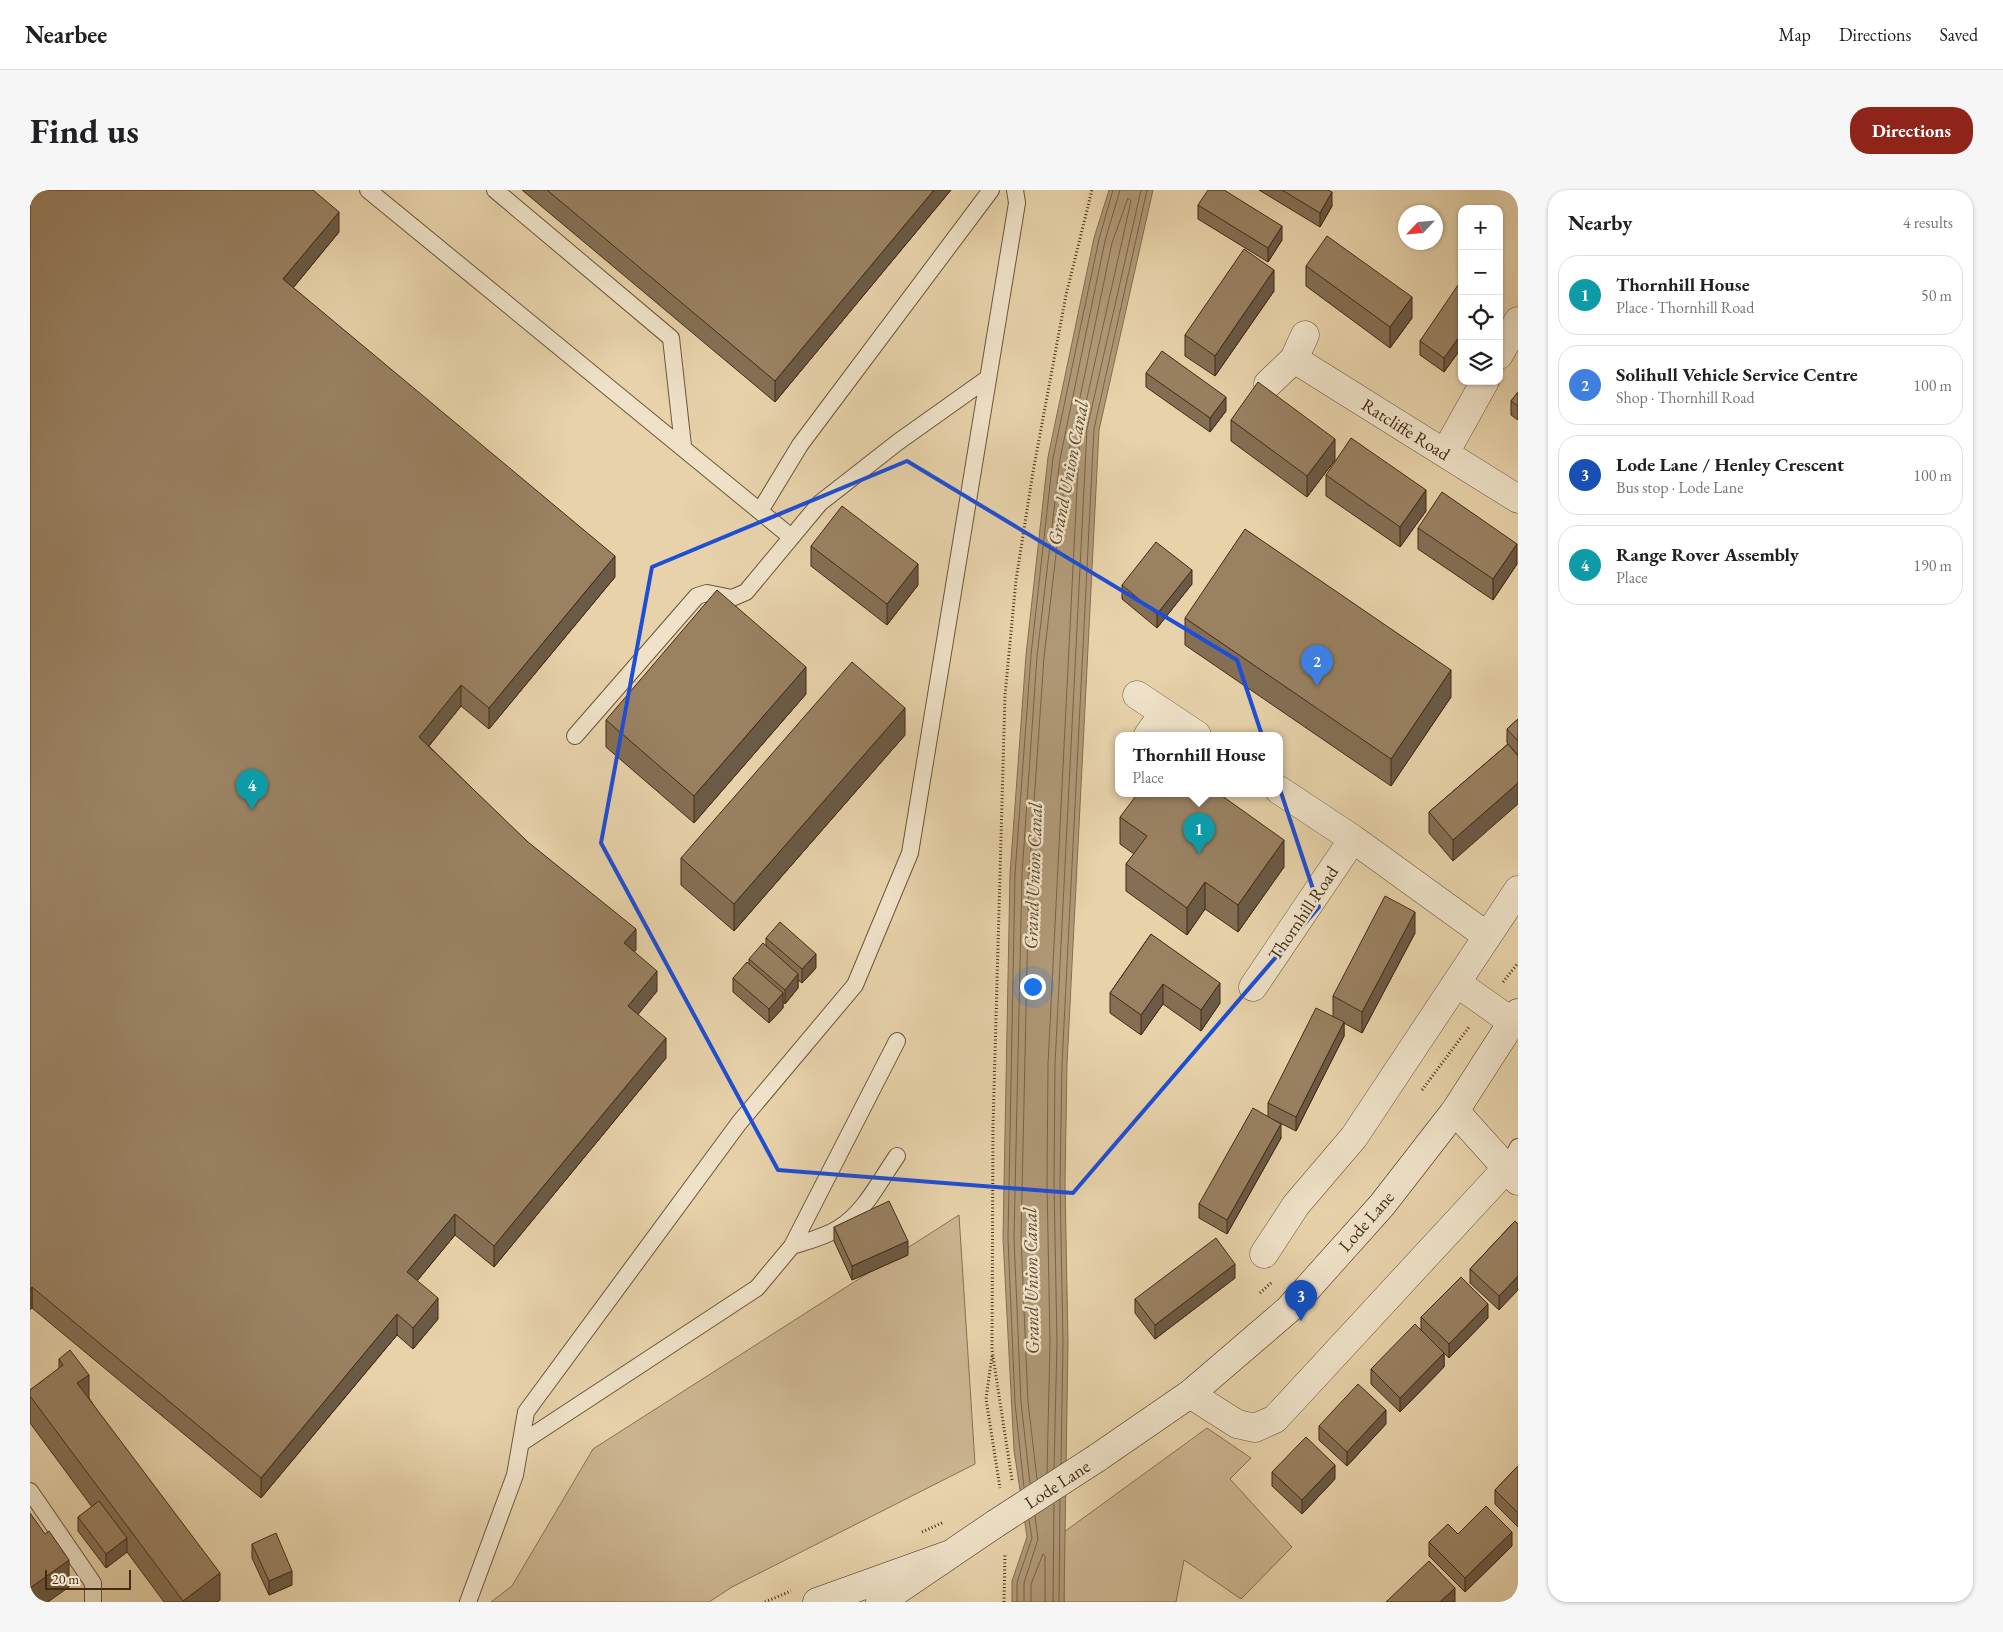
<!DOCTYPE html>
<html lang="en">
<head>
<meta charset="utf-8">
<style>
  body { margin:0; font-family:"EB Garamond",serif; background:#f6f6f6; color:#202124 }
  .controls { position:absolute; right:15px; top:15px; display:grid; overflow:hidden; border-radius:10px; box-shadow:0 1px 4px #0004 }
  .controls button { width:45px; height:45px; display:grid; place-items:center; padding:0; border:0; border-bottom:1px solid #e0e0e0; background:#fff; color:#202124; font:25px sans-serif }
  .compass { position:absolute; left:1368px; top:15px; width:45px; height:45px; border-radius:50%; background:#fff; box-shadow:0 1px 4px #0004; rotate:244deg }
  .scale { position:absolute; left:15px; bottom:12px; width:86px; box-sizing:border-box; padding-left:5px; border:2px solid #442a13; border-top:0; font-size:14px; line-height:18px; white-space:nowrap; color:#442a13; -webkit-text-stroke:4px #efe2c8; paint-order:stroke }
  .you { position:absolute; left:1002px; top:796px; width:18px; height:18px; margin:-12px; border:4px solid #fff; border-radius:50%; background:#1a73e8; box-shadow:0 0 0 8px #1a73e833 }
  .badge { display:grid; place-items:center; width:32px; height:32px; border-radius:50%; background:#8f2418; color:#fff; font-size:16px; font-weight:700 }
  .pin { position:absolute; translate:-50% -41px; filter:drop-shadow(0 1px 2px #0008) }
  .pin::after { content:''; position:absolute; top:26px; width:18px; height:15px; background:inherit; clip-path:polygon(0 0,100% 0,50% 100%) }
  .popup { position:absolute; left:1085px; top:542px; width:168px; height:65px; box-sizing:border-box; display:grid; place-content:center; border-radius:10px; background:#fff; filter:drop-shadow(0 1px 4px #0005); font-size:16px; white-space:nowrap; color:#757577 }
  .popup b { font-size:19px; color:#202124 }
  .popup::after { content:''; position:absolute; left:50%; top:100%; margin-left:-10px; border:10px solid transparent; border-top-color:#fff }
  .list { margin:0; padding:0; list-style:none }
  h2 { display:flex; justify-content:space-between; align-items:center; height:65px; margin:0; padding:0 20px; font-size:21px }
  h2 small { font-size:16px; font-weight:400; color:#757577 }
  .list li { display:grid; grid-template-columns:32px 1fr auto; gap:15px; align-items:center; box-sizing:border-box; height:80px; margin:0 10px 10px; padding:0 10px; border:1px solid #e0e0e0; border-radius:20px }
  .list b { display:block; font-size:19px; white-space:nowrap }
  .list p { margin:0; font-size:16px; white-space:nowrap; color:#757577 }
  .list em { font-size:16px; font-style:normal; color:#757577 }
  .icon { flex:none; width:28px; height:28px; fill:none; stroke:currentColor; stroke-width:2; stroke-linecap:round; stroke-linejoin:round }
  .map { position:relative; flex:none; width:1488px; height:1412px; overflow:hidden; border-radius:20px }
  header { display:flex; align-items:center; gap:30px; box-sizing:border-box; height:70px; padding:0 25px; background:#fff; border-bottom:1px solid #e0e0e0 }
  header strong { font-size:24px }
  nav { display:flex; gap:28px; margin-inline-start:auto; font-size:18px }
  .intro { display:flex; align-items:center; justify-content:space-between; box-sizing:border-box; height:120px; padding:0 30px }
  h1 { margin:0; font-size:35px }
  .button { padding:12px 22px; border-radius:20px; background:#8f2418; color:#fff; font-size:18px; font-weight:700 }
  main { display:flex; gap:30px; padding:0 30px }
  aside { flex:1; background:#fff; border-radius:20px; box-shadow:0 1px 4px #0004 }
  .map>svg:first-child { display:block }
</style>
</head>
<body>
<header>
<strong>Nearbee</strong>
<nav><a>Map</a><a>Directions</a><a>Saved</a></nav>
</header>
<div class="intro"><h1>Find us</h1><a class="button">Directions</a></div>
<main>
<div class="map">
<svg width="1488" height="1412" viewBox="0 0 1488 1412">
  <rect width="100%" height="100%" fill="#e7d2aa"/>
  <filter id="stains"><feTurbulence type="fractalNoise" baseFrequency=".004" numOctaves="4"/><feColorMatrix values="0 0 0 0 .2 0 0 0 0 .09 0 0 0 0 .02 0 0 0 .5 -.17"/></filter>
  <radialGradient id="worn" r=".72"><stop offset=".6" stop-color="#630" stop-opacity="0"/><stop offset="1" stop-color="#630" stop-opacity=".3"/></radialGradient>
  <path fill="#cbb590" stroke="#887052" d="M929 1025 945 1274 702 1397 679 1412H461L482 1396 563 1259Z
    M1177 1238 1221 1268 1200 1289 1262 1357 1211 1409 1154 1370 1146 1412H1034V1342Z"/>
  <path fill="#b09977" stroke="#856d4f" d="M1079 0H1123L1069 240 1037 874 1035 993 1038 1152 1034 1412H982V1391L997 1347 984 1260 973 1048 980 684 996 465 1018 267 1064 48Z"/>
  <g fill="none" stroke-linecap="round" stroke-linejoin="round">
    <path stroke="#7a6245" stroke-width="1" d="M1031 1274 1033 1152 1030 993 1032 874 1064 239 1117 0
      M1024 1278 1027 1152 1024 993 1025 874 1057 239 1111 0
      M1007 1289 998 1212 991 1048 999 685 1014 467 1037 270 1082 53 1098 8 1101 11 1050 239 1018 874 1017 993 1020 1152 1017 1283
      M1000 1293 991 1212 984 1048 992 684 1007 466 1030 269 1075 51 1090 0
      M994 1297 985 1213 978 1048 985 684 1001 465 1023 268 1069 49 1083 0
      M987 1412V1392L1002 1348 999 1330
      M994 1412V1393L1008 1349 1005 1326
      M1001 1412V1394L1013 1364 1015 1366V1412
      M1023 1412 1024 1314
      M1029 1412 1030 1310"/>
    <defs>
      <path id="lane" d="M338 0 760 346
        M465 0 641 148 653 256
        M730 321 770 255 961 0
        M545 546 667 406 677 403 702 408 716 402 790 313 868 252 958 188
        M1476 979 1488 957
        M762 1056C778 1051 795 1047 809 1038 835 1022 850 990 867 966
        M491 1253 727 1098 762 1056 867 851
        M0 1301 63 1393V1412
        M438 1412 485 1285 496 1222 709 933 825 795 880 663 987 13 985 0"/>
      <path id="street" d="M1469 165 1488 131
        M1264 169 1488 309
        M1238 194 1264 169 1275 145
        M1415 263 1455 191
        M1107 505 1167 545
        M1118 545 1134 523
        M1249 600 1323 649 1457 746
        M1427 793 1482 832
        M1223 797 1323 649
        M1425 921 1488 991
        M1234 1064 1266 1015 1324 947 1488 700
        M1160 1204 1207 1234 1225 1238 1245 1229 1476 979"/>
      <path id="secondary" d="M1067 1268 1160 1204 1259 1119 1352 1015 1425 921 1488 823
        M787 1412 918 1365
        M850 1412 965 1334"/>
    </defs>
    <use href="#lane" stroke="#6d5439" stroke-width="18"/>
    <use href="#street" stroke="#6d5439" stroke-width="29"/>
    <use href="#secondary" stroke="#442a13" stroke-width="29"/>
    <path stroke="#442a13" stroke-width="3" stroke-dasharray="1 2.5" stroke-linecap="butt" d="M1473 792 1488 773
      M1392 900 1439 837
      M1230 1103 1242 1092
      M962 1166 956 1209 970 1298
      M982 1290 962 1160 963 936 975 505 986 390 1003 282 1036 105 1062 0
      M892 1342 914 1332
      M735 1412 761 1401
      M974 1412 975 1363"/>
    <use href="#lane" stroke="#efe2c8" stroke-width="16"/>
    <use href="#street" stroke="#efe2c8" stroke-width="28"/>
    <use href="#secondary" stroke="#efe2c8" stroke-width="28"/>
    <defs>
      <path id="secondary-bridge" d="M965 1334 1067 1268"/>
    </defs>
    <use href="#secondary-bridge" stroke="#442a13" stroke-width="29" stroke-linecap="butt"/>
    <use href="#secondary-bridge" stroke="#efe2c8" stroke-width="28"/>
  </g>
  <path fill="#846f54" stroke="#442a13" d="M0 0 309 42 263 98 585 387 459 539 431 516 399 556 606 760 604 762 627 801 608 824 636 868 464 1077 425 1045 387 1091 408 1129 383 1159 367 1145 231 1308 2 1118Z
    M492 0H921L745 212Z
    M1229 0H1298L1302 16 1290 37Z
    M1168 15 1252 50 1238 72 1168 29Z
    M1276 76 1382 128 1360 158 1276 96Z
    M1432 97V157L1414 182 1390 165V151Z
    M1244 101 1185 186 1155 166V145Z
    M1116 183 1196 221 1180 242 1116 197Z
    M1488 202V230L1481 225V211Z
    M1201 230 1305 270 1277 307 1201 251Z
    M1296 285 1396 321 1370 357 1296 306Z
    M1388 338 1487 374 1463 410 1388 359Z
    M781 356 888 395 857 435 781 376Z
    M1162 394 1127 438 1092 409V395Z
    M1155 428 1421 507 1361 596 1155 455Z
    M776 504 664 633 576 557V530Z
    M1488 529V565L1477 553V539Z
    M875 545 704 741 651 695V668Z
    M1478 554 1423 671 1399 643V622Z
    M1090 627 1254 677 1208 742 1175 719 1157 745 1096 701V674L1104 664 1090 654Z
    M1385 743 1332 843 1314 833V846L1266 941 1244 930 1251 948 1197 1044 1169 1028V1014L1238 927V913L1303 827V806Z
    M1121 744 1190 813 1171 841 1133 814 1111 845 1080 823V803Z
    M736 748 786 778 772 793 768 790V798L755 814 753 812V818L739 833 703 802V788L719 774V769L736 756Z
    M1485 1031 1469 1120 1440 1093V1079Z
    M804 1037 878 1065 822 1090 804 1051Z
    M1205 1088 1125 1149 1105 1123V1109Z
    M1391 1127 1458 1128 1419 1168 1414 1163V1177L1370 1222 1341 1194V1179L1391 1140Z
    M29 1169 59 1208 190 1410 187 1412H134L97 1362 76 1378 48 1341V1327L62 1317 0 1233V1200L29 1179Z
    M1356 1234 1317 1276 1289 1250V1236Z
    M1488 1276V1337L1465 1314V1300Z
    M1242 1282 1305 1289 1272 1324 1242 1296Z
    M1428 1344 1482 1356 1435 1402 1399 1366V1352Z
    M222 1354 262 1395 239 1405 222 1368Z"/>
  <path fill="#6b5a45" stroke="#442a13" d="M904 0H921L745 212V191Z
    M1302 2V16L1290 37V23Z
    M309 22V42L253 110V89Z
    M1252 36V50L1238 72V58Z
    M1244 80V101L1185 186V166Z
    M1382 107V128L1360 158V137Z
    M1432 143V157L1414 182V168Z
    M1196 207V221L1180 242V228Z
    M1305 249V270L1277 307V286Z
    M1396 300V321L1370 357V337Z
    M1487 354V374L1463 410V389Z
    M585 366V387L459 539V518Z
    M888 374V395L857 435V414Z
    M1162 380V394L1127 438V424Z
    M776 477V504L664 633V606Z
    M1421 480V507L1361 596V569Z
    M431 495V516L389 568V547Z
    M875 518V545L704 741V714Z
    M1488 593V614L1423 671V650Z
    M1254 650V677L1208 742V715Z
    M1175 692V719L1157 745V718Z
    M1385 722V743L1332 843V822Z
    M606 739V760L594 774V753Z
    M786 764V778L772 793V779Z
    M627 781V801L598 837V816Z
    M768 784V798L755 814V800Z
    M1190 793V813L1171 841V820Z
    M1133 794V814L1111 845V825Z
    M753 803V818L739 833V819Z
    M1314 832V846L1266 941V927Z
    M636 848V868L464 1077V1056Z
    M1251 934V948L1197 1044V1030Z
    M425 1024V1045L377 1103V1082Z
    M878 1051V1065L822 1090V1076Z
    M1205 1074V1088L1125 1149V1135Z
    M1488 1086V1100L1469 1120V1106Z
    M2 1097V1118L0 1120V1100Z
    M408 1108V1129L383 1159V1138Z
    M1458 1114V1128L1419 1168V1154Z
    M367 1124V1145L231 1308V1288Z
    M1414 1163V1177L1370 1222V1208Z
    M59 1185V1212L47 1193Z
    M1356 1220V1234L1317 1276V1262Z
    M1305 1275V1289L1272 1324V1310Z
    M1482 1342V1356L1435 1402V1388Z
    M97 1348V1362L76 1378V1364Z
    M39 1370V1397L18 1412H0V1398Z
    M262 1381V1395L239 1405V1391Z
    M190 1383V1410L187 1412H153V1411Z
    M1425 1398V1412H1410Z"/>
  <path fill="#998162" stroke="#442a13" d="M0 0H283L309 22 253 89 585 366 459 518 431 495 389 547 498 652 606 739 594 753 627 781 598 816 636 848 464 1056 425 1024 377 1082 408 1108 383 1138 367 1124 231 1288 2 1097 0 1100Z
    M517 0H904L745 191Z
    M1178 0H1194L1252 36 1238 58 1168 15Z
    M1252 0H1298L1302 2 1290 23Z
    M1297 46 1382 107 1360 137 1276 76Z
    M1214 59 1244 80 1185 166 1155 145Z
    M1428 95 1432 97V143L1414 168 1390 151Z
    M1132 161 1196 207 1180 228 1116 183Z
    M1228 192 1305 249 1277 286 1201 230Z
    M1488 202V216L1481 211Z
    M1321 248 1396 300 1370 337 1296 285Z
    M1412 302 1487 354 1463 389 1388 338Z
    M812 316 888 374 857 414 781 356Z
    M1215 339 1421 480 1361 569 1155 428Z
    M1126 352 1162 380 1127 424 1092 395Z
    M687 400 776 477 664 606 576 530Z
    M822 472 875 518 704 714 651 668Z
    M1488 529V551L1477 539Z
    M1478 554 1488 566V593L1423 650 1399 622Z
    M1108 603H1188L1254 650 1208 715 1175 692 1157 718 1096 674 1117 646 1090 627Z
    M1355 706 1385 722 1332 822 1303 806Z
    M750 732 786 764 772 779 736 748Z
    M1121 744 1190 793 1171 820 1133 794 1111 825 1080 803Z
    M733 753 768 784 755 800 719 769Z
    M717 772 753 803 739 819 703 788Z
    M1286 818 1314 832 1266 927 1238 913Z
    M1223 918 1251 934 1197 1030 1169 1014Z
    M859 1011 878 1051 822 1076 804 1037Z
    M1485 1031 1488 1034V1086L1469 1106 1440 1079Z
    M1186 1048 1205 1074 1125 1135 1105 1109Z
    M1431 1087 1458 1114 1419 1154 1391 1127Z
    M1385 1134 1414 1163 1370 1208 1341 1179Z
    M40 1160 59 1185 47 1193 190 1383 153 1411 0 1206V1200L33 1175 29 1169Z
    M1328 1194 1356 1220 1317 1262 1289 1236Z
    M1276 1247 1305 1275 1272 1310 1242 1282Z
    M1488 1276V1323L1465 1300Z
    M69 1311 97 1348 76 1364 48 1327Z
    M1456 1316 1482 1342 1435 1388 1399 1352 1418 1334 1428 1344Z
    M0 1323 15 1344 19 1341 39 1370 0 1398Z
    M246 1343 262 1381 239 1391 222 1354Z
    M1399 1371 1425 1398 1410 1412H1356Z"/>
  <path fill="none" stroke="#1d4ed8" stroke-width="4" stroke-linejoin="round" d="M877 271 1207 470 1289 717 1043 1003 748 980 571 653 622 377Z"/>
  <g text-anchor="middle" dominant-baseline="central" stroke-width="5" stroke-linejoin="round" paint-order="stroke">
    <g font-size="18" fill="#442a13" stroke="#efe2c8">
      <text transform="translate(1376 239) rotate(32)">Ratcliffe Road</text>
      <text transform="translate(1273 723) rotate(-56)">Thornhill Road</text>
      <text transform="translate(1336 1031) rotate(-49)">Lode Lane</text>
      <text transform="translate(1027 1294) rotate(-33)">Lode Lane</text>
    </g>
    <g font-size="19" font-style="italic" fill="#5f462c" stroke="#efe2c8">
      <text transform="translate(1038 283) rotate(-79)">Grand Union Canal</text>
      <text transform="translate(1003 686) rotate(-88)">Grand Union Canal</text>
      <text transform="translate(1001 1091) rotate(-91)">Grand Union Canal</text>
    </g>
  </g>
  <rect width="100%" height="100%" filter="url(#stains)"/>
  <rect width="100%" height="100%" fill="url(#worn)"/>
</svg>
<div class="controls">
<button>+</button>
<button>−</button>
<button><svg class="icon" aria-label="locate" viewBox="0 0 24 24"><circle cx="12" cy="12" r="6"/><path d="M12 2v4M12 18v4M2 12h4M18 12h4"/></svg></button>
<button><svg class="icon" aria-label="layers" viewBox="0 0 24 24"><path d="M12 4l9 5-9 5-9-5zM3 14l9 5 9-5"/></svg></button>
</div>
<svg class="compass" viewBox="-18 -18 36 36"><path d="M0-13l5 13h-10z" fill="#e53935"/><path d="M0 13l5-13h-10z" fill="#757577"/></svg>
<div class="scale">20 m</div>
<div class="you"></div>
<div class="pin badge" style="left:1169px;top:664px;background:#0f9aa8">1</div>
<div class="popup"><b>Thornhill House</b>Place</div>
<div class="pin badge" style="left:1287px;top:496px;background:#3f7fe0">2</div>
<div class="pin badge" style="left:1271px;top:1131px;background:#1a4fb4">3</div>
<div class="pin badge" style="left:222px;top:620px;background:#0f9aa8">4</div>
</div>
<aside>
<h2>Nearby<small>4 results</small></h2>
<ul class="list">
<li><span class="badge" style="background:#0f9aa8">1</span><div><b>Thornhill House</b><p>Place · Thornhill Road</p></div><em>50 m</em></li>
<li><span class="badge" style="background:#3f7fe0">2</span><div><b>Solihull Vehicle Service Centre</b><p>Shop · Thornhill Road</p></div><em>100 m</em></li>
<li><span class="badge" style="background:#1a4fb4">3</span><div><b>Lode Lane / Henley Crescent</b><p>Bus stop · Lode Lane</p></div><em>100 m</em></li>
<li><span class="badge" style="background:#0f9aa8">4</span><div><b>Range Rover Assembly</b><p>Place</p></div><em>190 m</em></li>
</ul>
</aside>
</main>
</body>
</html>
